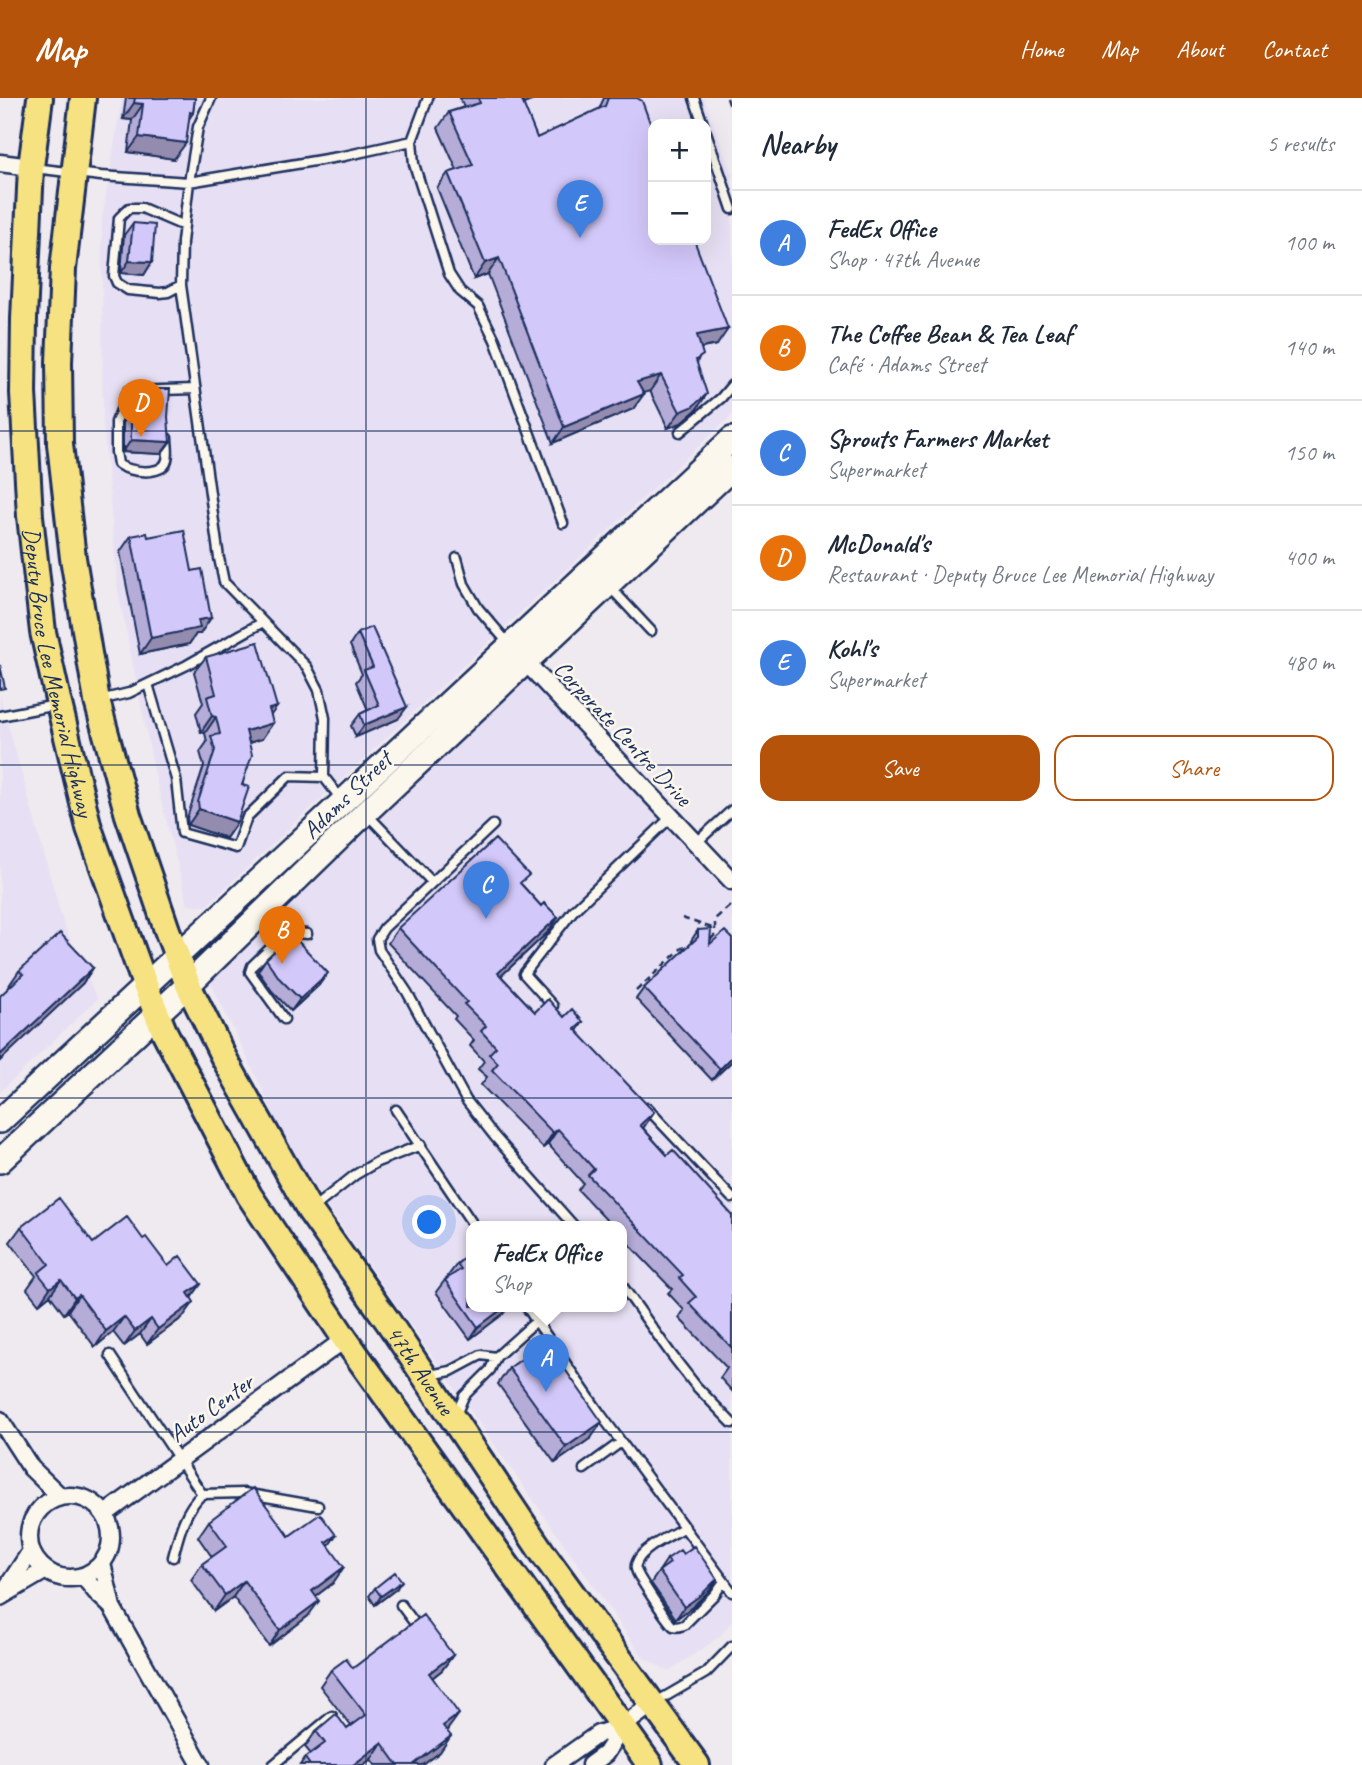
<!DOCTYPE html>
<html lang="en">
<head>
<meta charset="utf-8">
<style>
  body { margin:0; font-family:Caveat,sans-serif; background:#f6f6f7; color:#1f2937 }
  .controls { position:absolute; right:21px; top:21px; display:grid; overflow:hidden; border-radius:14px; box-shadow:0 7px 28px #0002 }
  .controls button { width:63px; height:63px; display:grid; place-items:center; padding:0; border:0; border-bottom:2px solid #e0e1e3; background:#fff; color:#1f2937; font:35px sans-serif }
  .you { position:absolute; left:430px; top:1125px; width:24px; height:24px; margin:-18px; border:5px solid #fff; border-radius:50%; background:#1a73e8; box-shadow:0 0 0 10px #1a73e833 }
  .badge { display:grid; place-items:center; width:46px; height:46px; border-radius:50%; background:#b45309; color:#fff; font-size:23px; font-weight:700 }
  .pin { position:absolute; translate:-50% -58px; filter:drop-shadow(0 2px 4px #0008) }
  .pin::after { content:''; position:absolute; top:37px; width:24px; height:21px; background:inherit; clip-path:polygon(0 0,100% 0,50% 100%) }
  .popup { position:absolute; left:466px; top:1123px; width:161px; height:91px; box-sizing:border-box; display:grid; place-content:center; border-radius:14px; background:#fff; filter:drop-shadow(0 2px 5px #0005); font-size:23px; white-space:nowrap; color:#747a83 }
  .popup b { font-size:26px; color:#1f2937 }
  .popup::after { content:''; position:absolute; left:50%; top:100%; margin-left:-14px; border:14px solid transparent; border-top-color:#fff }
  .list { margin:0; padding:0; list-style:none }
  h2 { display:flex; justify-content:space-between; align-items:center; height:91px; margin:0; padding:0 28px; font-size:30px }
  h2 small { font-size:23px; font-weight:400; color:#747a83 }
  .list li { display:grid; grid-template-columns:46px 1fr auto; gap:21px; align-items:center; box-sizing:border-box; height:105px; padding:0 28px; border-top:2px solid #e0e1e3 }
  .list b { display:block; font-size:26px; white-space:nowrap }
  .list p { margin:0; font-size:23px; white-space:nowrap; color:#747a83 }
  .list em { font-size:23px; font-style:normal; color:#747a83 }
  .actions { display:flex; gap:14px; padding:21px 28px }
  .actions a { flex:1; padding:16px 0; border:2px solid #b45309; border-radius:21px; text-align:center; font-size:24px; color:#b45309 }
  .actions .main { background:#b45309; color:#fff }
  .map { position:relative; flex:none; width:732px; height:1667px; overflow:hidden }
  header { display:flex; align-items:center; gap:42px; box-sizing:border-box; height:98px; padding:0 35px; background:#b45309; color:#fff }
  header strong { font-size:33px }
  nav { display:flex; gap:38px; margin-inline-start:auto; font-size:24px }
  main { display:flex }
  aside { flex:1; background:#fff }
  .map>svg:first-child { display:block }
</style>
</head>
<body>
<header>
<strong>Map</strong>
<nav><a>Home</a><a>Map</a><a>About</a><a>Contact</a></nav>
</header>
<main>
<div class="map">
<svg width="732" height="1667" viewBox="0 0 732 1667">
  <rect width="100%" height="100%" fill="#efe9f0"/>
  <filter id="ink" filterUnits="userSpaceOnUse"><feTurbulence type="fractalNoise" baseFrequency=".0143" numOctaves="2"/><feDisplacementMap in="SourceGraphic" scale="14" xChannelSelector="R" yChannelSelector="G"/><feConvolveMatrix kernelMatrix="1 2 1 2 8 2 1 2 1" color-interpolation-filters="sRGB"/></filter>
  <g filter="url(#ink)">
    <path fill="#e7dff3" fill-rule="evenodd" d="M122 0H704L732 77V317L206 808 188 807 157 686 118 492 103 323 102 122ZM653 26H706V142H653Z
      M533 571 732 795V1523L719 1539 669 1573 644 1560 293 1059 260 986 211 885 224 864 353 743 455 642ZM471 1128H621V1208H471Z
      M0 598 63 825 97 901 0 994Z"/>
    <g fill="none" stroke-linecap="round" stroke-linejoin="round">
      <defs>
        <path id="lane" d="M211 0 198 29 189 84 182 144 181 187 219 460 224 484 307 569 319 592 325 620 324 679 341 701
          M428 0 412 43 414 66 449 176 460 193 478 208 495 242 563 425
          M694 0 703 26
          M706 34 732 111
          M34 70 101 78 189 84 344 58 412 43
          M181 187 168 194 160 195 128 192 117 185 114 178 119 120 129 110H142L184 128
          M680 334 721 300 732 287
          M167 340C167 346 169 356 167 362 163 379 128 374 118 366L116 354V324L129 293 195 291
          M457 460 464 486 478 510 508 545
          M610 489 651 533
          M148 586 176 681 182 735 236 750 247 719 289 678 324 679
          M100 602 129 595 187 567 263 524
          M0 618 56 607
          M366 715 432 784
          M493 727 384 830 377 841 379 852 407 894 466 1002 495 1039 574 1128
          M696 745 732 712
          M553 908 524 876 573 813 671 719
          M284 921 250 874 252 868 282 839 295 835 307 836
          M647 1010 732 1100
          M396 1012 474 1128
          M312 1111 355 1077 377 1064 421 1047
          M621 1186 671 1256 696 1288 732 1325
          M526 1208 599 1314 732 1494
          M110 1257 202 1396
          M429 1277 451 1273 481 1257 496 1259
          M456 1317 464 1298 490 1272 496 1259 553 1208
          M584 1371 621 1344
          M685 1429C672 1437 642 1450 637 1464 635 1468 635 1470 637 1474 639 1480 670 1527 673 1528 677 1530 680 1528 684 1527L715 1496 724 1483
          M173 1459C179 1436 184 1413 202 1396L244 1395 318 1408
          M401 1507 419 1531
          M656 1604 706 1575 732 1548
          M273 1667 332 1618"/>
        <path id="street" d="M0 65 31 69
          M519 557 732 783
          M0 1322 31 1370 60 1398
          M29 1439a41 41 0 1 1 82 0a41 41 0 1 1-82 0Z
          M105 1416 345 1241
          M102 1465 112 1509
          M83 1478 96 1494 112 1509 201 1667
          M4 1494 31 1453
          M0 1499 46 1472
          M554 1667 598 1636 623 1628
          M590 1667 605 1656 623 1628 652 1606"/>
        <path id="secondary" d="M0 1023 732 341
          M0 1063 188 887 365 715 732 370"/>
        <g id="primary">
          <path id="s1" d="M40 0 31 69 24 221 23 295 30 418 43 534 59 606 89 730 145 887 164 933 249 1097 345 1241 650 1667"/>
          <path id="s2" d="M83 0 63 171 59 264 60 346 73 460 97 603 128 717 167 832 188 887 224 960 310 1113 387 1222 542 1454 697 1667"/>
        </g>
      </defs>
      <use href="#lane" stroke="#1b2f5e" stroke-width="13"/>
      <use href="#street" stroke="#1b2f5e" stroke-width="21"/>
      <use href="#secondary" stroke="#1b2f5e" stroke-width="28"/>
      <use href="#primary" stroke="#1b2f5e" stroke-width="30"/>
      <path stroke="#1b2f5e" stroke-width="2.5" stroke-dasharray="7 5" stroke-linecap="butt" d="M727 0 732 15
        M682 820 715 831
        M710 842 715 837V821L732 806
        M636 893 682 850 688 849"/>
      <use href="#lane" stroke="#fbf7ec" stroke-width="8"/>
      <use href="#street" stroke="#fbf7ec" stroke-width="16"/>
      <use href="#secondary" stroke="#fbf7ec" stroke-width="23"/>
      <use href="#primary" stroke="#f6e281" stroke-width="24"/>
    </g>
    <path fill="#b5acd7" stroke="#1b2f5e" stroke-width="2" d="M126 0H195L193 15 189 21 174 61 128 54 132 22 123 21Z
      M460 0H536L534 2 523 6 537 40 599 11 604 0H637L717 247 701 250 697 266 696 312 681 325 668 330 650 293 644 295 633 311 553 345 488 176 474 181 437 90 448 75 457 72 438 30 449 14 464 9Z
      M133 125 152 164 144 177 121 175 124 137Z
      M141 291 170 344 161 356 123 354V325L132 303Z
      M131 438 148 439 200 536H196L189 546 140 556 120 454Z
      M358 535 398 621 356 639 351 628 360 616 368 612 356 584 362 576 350 547Z
      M206 559 271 617 262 641 249 645 237 724 226 740 188 727 187 720 204 668 200 654 207 644 205 635 201 634 196 615 203 605 194 574Z
      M522 787 541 808 558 819 548 834 501 878 535 914 564 919 583 924 577 933 643 1030 667 1057 732 1117V1293L720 1280 727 1270 679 1220 684 1212 668 1195 672 1191 621 1138V1128H612L578 1092 583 1085 548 1046 543 1050 481 987 487 979 478 971 484 963 470 948 474 942 454 921 456 918 388 845 398 830Z
      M698 832 710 846 732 840V963L712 982 636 901 644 890 690 847 691 843Z
      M266 861 319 887 291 913 272 893 258 873Z
      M93 870 82 886 8 889 19 873Z
      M21 1129 93 1145 143 1141 168 1168 201 1186 191 1200 183 1219 147 1246 140 1236 124 1248 113 1234 95 1249 68 1213 64 1216 50 1197 39 1206 27 1191 36 1178 10 1144Z
      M467 1158 471 1208H509L503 1216 470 1241 436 1194 445 1182 449 1179 448 1178 457 1166Z
      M509 1270 591 1340 555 1365 498 1286Z
      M209 1423 289 1438 336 1437 328 1448 333 1485 316 1498 308 1518 269 1548 233 1499 214 1513 191 1482 202 1466 212 1459 198 1439Z
      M683 1456 709 1493 692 1509 676 1521 651 1485 667 1461Z
      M375 1490 396 1491 375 1507 369 1498Z
      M453 1557 442 1572 432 1580 448 1631 447 1633 440 1654 423 1667H375L371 1661 363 1667H300L305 1660 311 1656 305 1649 316 1633 347 1631 351 1628 320 1588 331 1572 353 1570Z"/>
    <path fill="#948caf" stroke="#1b2f5e" stroke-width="2" d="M517 0H536L534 2 508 12Z
      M134 5 143 6 132 22 123 21Z
      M139 39 186 45 174 61 128 54Z
      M499 160 488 176 474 181 485 165Z
      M129 163 152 164 144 177 121 175Z
      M728 231 717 247 686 253 697 237Z
      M661 277 650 293 626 300 637 284Z
      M644 296 633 311 553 345 564 329Z
      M707 296 696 312 681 325 668 330 680 314Z
      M131 342 170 344 161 356 123 354Z
      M211 520 200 536H196L189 546 140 556 151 540 198 522Z
      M277 609 265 625 269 611Z
      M407 609 398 621 356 639 364 627Z
      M212 618 216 619 205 635 201 634Z
      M273 625 262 641 234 649 246 633Z
      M199 711 237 724 226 740 188 727Z
      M558 819 548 834 488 890 498 875Z
      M93 870 82 886 0 963V957Z
      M328 875 319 887 291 913 300 901Z
      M732 959V963L712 982 720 971Z
      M654 1014 644 1029 629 1042 640 1027Z
      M558 1031 548 1046 543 1050 553 1035Z
      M61 1182 50 1197 39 1206 50 1190Z
      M201 1186 190 1201 188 1195Z
      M79 1197 68 1213 64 1216 75 1200Z
      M194 1204 183 1219 147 1246 158 1231Z
      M506 1208H509L503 1216 470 1241 478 1229Z
      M124 1219 113 1234 95 1249 106 1233Z
      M151 1221 140 1236 124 1248 135 1233Z
      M602 1324 591 1340 555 1365 566 1349Z
      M336 1437 325 1453 326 1444Z
      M344 1469 333 1485 301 1509 312 1493Z
      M717 1481 709 1493 692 1509 676 1521 684 1509Z
      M244 1483 233 1499 214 1513 225 1497Z
      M402 1483 396 1491 375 1507 381 1498Z
      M319 1503 308 1518 269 1548 280 1532Z
      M453 1557 442 1572 418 1591 429 1575Z
      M459 1616 448 1631 432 1644 443 1628Z
      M451 1638 440 1654 423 1667H413Z
      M382 1645 371 1661 363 1667H353Z"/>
    <path fill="#d3c8fa" stroke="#1b2f5e" stroke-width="2" d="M135 0H195L193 15 190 14 186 45 139 39 143 6 134 5Z
      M478 0H521L537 40 605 8 608 0H637L642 3 653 33V142H694L728 231 697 237 703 257 696 262 707 296 692 309 680 314 661 277 637 284 644 296 564 329 499 160 485 165 448 75 473 67 449 14 480 5Z
      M133 125 155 127 152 164 129 163Z
      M141 291H170L168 319 170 344 131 342V313Z
      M184 432 192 473 202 471 211 520 198 522 200 530 151 540 131 438 147 435 148 439Z
      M372 529 407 609 364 627 360 616 379 607 364 572 373 569 358 535Z
      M258 544 277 609 269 611 273 625 246 633 252 657 242 687 249 689 237 724 199 711 198 704 215 652 211 638 220 636 216 619 212 618 207 599 216 596 206 559Z
      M0 567 5 590 0 591Z
      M495 741 529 777 520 785 541 808 544 805 558 819 498 875 535 914 548 901 564 919 572 911 583 924 575 931 654 1014 640 1027 667 1057 673 1052 732 1117V1250L689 1205 696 1199 679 1180 683 1177 588 1077 594 1071 558 1031 553 1035 492 972 498 965 489 956 496 949 481 933 486 928 464 906 467 904 398 830Z
      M711 831 710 846 725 833 732 840V959L720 971 644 890 698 839V832Z
      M60 835 93 870 0 957V898L23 876 19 873Z
      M292 837 328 875 300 901 280 881 266 861Z
      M59 1100 93 1145 127 1119 143 1141 146 1139 168 1168 180 1158 201 1186 188 1195 194 1204 158 1231 151 1221 135 1233 124 1219 106 1233 79 1197 75 1200 61 1182 50 1190 38 1175 49 1166 21 1129Z
      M467 1158 471 1163V1208H506L478 1229 445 1182 461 1171 457 1166Z
      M542 1247 546 1253 550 1250 602 1324 566 1349 509 1270Z
      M253 1390 289 1438 320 1416 336 1437 326 1444 344 1469 312 1493 319 1503 280 1532 244 1483 225 1497 202 1466 227 1448 209 1423Z
      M694 1448 717 1481 701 1497 684 1509 659 1473 670 1465 667 1461 680 1452 683 1456Z
      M395 1474 402 1483 381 1498 375 1490Z
      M423 1517 453 1557 429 1575 459 1616 443 1628 451 1638 413 1667H398L382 1645 353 1667H310L305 1660 325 1645 316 1633 336 1616 347 1631 366 1617 331 1572 346 1561 353 1570Z"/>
  </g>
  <path fill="none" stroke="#1b2f5e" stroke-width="2" stroke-opacity="0.55" d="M366 0V1667M0 333H732M0 667H732M0 1000H732M0 1334H732"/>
  <g text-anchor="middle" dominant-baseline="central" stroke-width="5" stroke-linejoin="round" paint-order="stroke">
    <g font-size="24" fill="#1b2f5e" stroke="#fbf7ec">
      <text stroke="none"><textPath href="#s1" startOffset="578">Deputy Bruce Lee Memorial Highway</textPath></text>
      <text transform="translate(623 635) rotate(47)">Corporate Centre Drive</text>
      <text transform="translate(347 697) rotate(-44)">Adams Street</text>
      <text stroke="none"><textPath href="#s2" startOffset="1356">47th Avenue</textPath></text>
      <text transform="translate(211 1310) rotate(-36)">Auto Center</text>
    </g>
  </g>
</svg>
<div class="controls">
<button>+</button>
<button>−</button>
</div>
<div class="you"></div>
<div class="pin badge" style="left:546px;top:1294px;background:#3f7fe0">A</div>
<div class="popup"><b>FedEx Office</b>Shop</div>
<div class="pin badge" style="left:282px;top:866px;background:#e8710a">B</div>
<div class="pin badge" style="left:486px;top:821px;background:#3f7fe0">C</div>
<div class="pin badge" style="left:141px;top:339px;background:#e8710a">D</div>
<div class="pin badge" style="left:580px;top:140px;background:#3f7fe0">E</div>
</div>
<aside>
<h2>Nearby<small>5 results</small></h2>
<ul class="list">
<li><span class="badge" style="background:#3f7fe0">A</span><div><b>FedEx Office</b><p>Shop · 47th Avenue</p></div><em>100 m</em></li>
<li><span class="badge" style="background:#e8710a">B</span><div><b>The Coffee Bean &amp; Tea Leaf</b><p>Café · Adams Street</p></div><em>140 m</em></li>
<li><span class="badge" style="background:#3f7fe0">C</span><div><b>Sprouts Farmers Market</b><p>Supermarket</p></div><em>150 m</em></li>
<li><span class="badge" style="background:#e8710a">D</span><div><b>McDonald's</b><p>Restaurant · Deputy Bruce Lee Memorial Highway</p></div><em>400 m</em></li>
<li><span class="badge" style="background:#3f7fe0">E</span><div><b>Kohl's</b><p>Supermarket</p></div><em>480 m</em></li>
</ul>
<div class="actions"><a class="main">Save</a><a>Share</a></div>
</aside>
</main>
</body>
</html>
